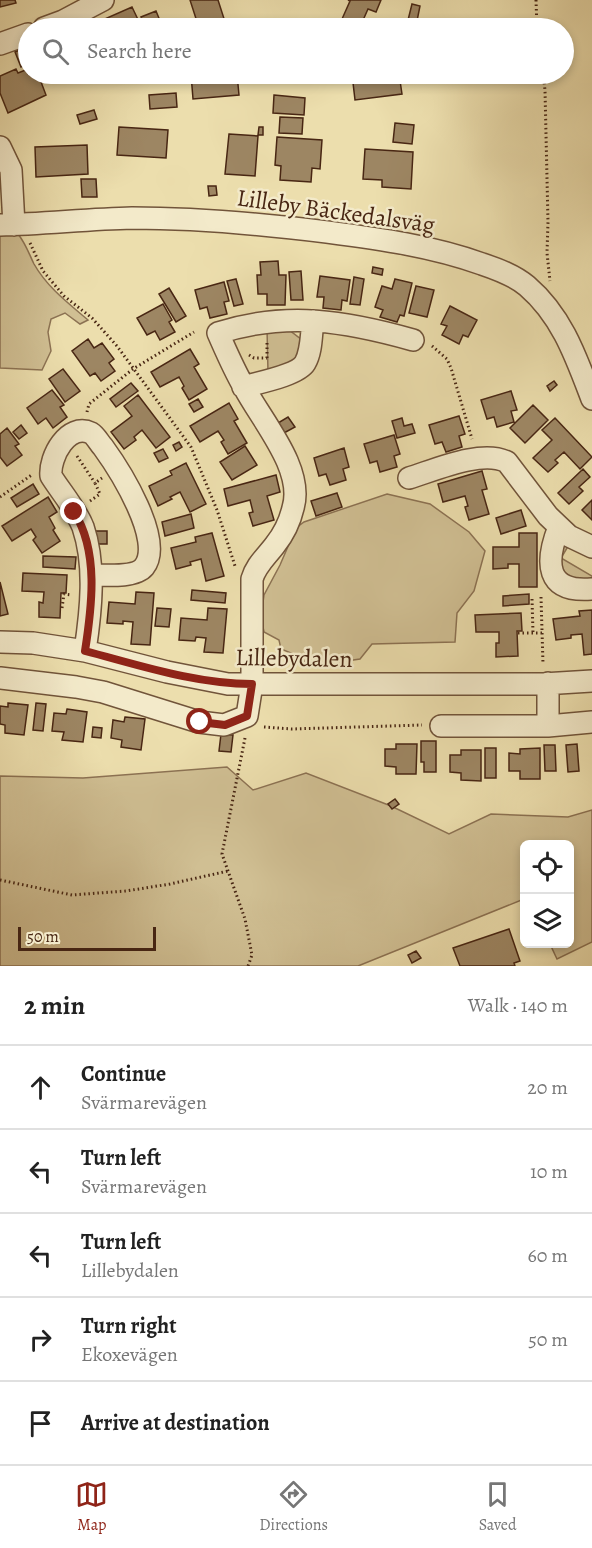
<!DOCTYPE html>
<html lang="en">
<head>
<meta charset="utf-8">
<style>
  body { margin:0; font-family:Alegreya,serif; background:#f2f2f2; color:#222 }
  .controls { position:absolute; right:18px; bottom:18px; display:grid; overflow:hidden; border-radius:9px; box-shadow:0 3px 9px #0003 }
  .controls button { width:54px; height:54px; display:grid; place-items:center; padding:0; border:0; border-bottom:2px solid #e0e0e0; background:#fff; color:#222; font:30px sans-serif }
  .scale { position:absolute; left:18px; bottom:15px; width:138px; box-sizing:border-box; padding-left:6px; border:3px solid #482613; border-top:0; font-size:16px; line-height:21px; white-space:nowrap; color:#482613; -webkit-text-stroke:4px #f3eaca; paint-order:stroke }
  .stop { position:absolute; width:18px; height:18px; margin:-14px; border:4px solid #8f2418; border-radius:50%; background:#fff }
  .stop.end { background:#8f2418; border-color:#fff; box-shadow:0 2px 6px #0008 }
  .list { margin:0; padding:0; list-style:none }
  h2 { display:flex; justify-content:space-between; align-items:center; height:78px; margin:0; padding:0 24px; font-size:26px }
  h2 small { font-size:20px; font-weight:400; color:#767676 }
  .list li { display:grid; grid-template-columns:39px 1fr auto; gap:18px; align-items:center; box-sizing:border-box; height:84px; padding:0 24px; border-top:2px solid #e0e0e0 }
  .list b { display:block; font-size:22px; white-space:nowrap }
  .list p { margin:0; font-size:20px; white-space:nowrap; color:#767676 }
  .list em { font-size:20px; font-style:normal; color:#767676 }
  .icon { flex:none; width:33px; height:33px; fill:none; stroke:currentColor; stroke-width:2; stroke-linecap:round; stroke-linejoin:round }
  .map { position:relative; flex:none; width:592px; height:966px; overflow:hidden }
  .search { position:absolute; background:#fff; box-shadow:0 3px 9px #0003; left:18px; right:18px; top:18px; height:66px; display:flex; align-items:center; gap:15px; box-sizing:border-box; padding:0 21px; border-radius:33px; color:#767676; font-size:22px }
  .sheet { height:498px; background:#fff }
  nav { display:flex; justify-content:space-around; align-items:center; box-sizing:border-box; height:84px; border-top:2px solid #e0e0e0; background:#fff; font-size:16px; color:#767676 }
  nav a { display:grid; justify-items:center; gap:3px }
  nav .on { color:#8f2418 }
  .map>svg:first-child { display:block }
</style>
</head>
<body>
<div class="map">
<svg width="592" height="966" viewBox="0 0 592 966">
  <rect width="100%" height="100%" fill="#ecdead"/>
  <filter id="stains"><feTurbulence type="fractalNoise" baseFrequency=".00333" numOctaves="4"/><feColorMatrix values="0 0 0 0 .2 0 0 0 0 .09 0 0 0 0 .02 0 0 0 .5 -.17"/></filter>
  <radialGradient id="worn" r=".72"><stop offset=".6" stop-color="#630" stop-opacity="0"/><stop offset="1" stop-color="#630" stop-opacity=".3"/></radialGradient>
  <path fill="#d0bf93" stroke="#8c7253" stroke-width="1.5" d="M0 232 18 234C26 244 29 254 34 264 47 287 68 303 88 320L80 324 65 313 51 319 48 332 51 351 42 370 0 368Z
    M267 328 289 330 302 340 303 356 268 372Z
    M387 494 430 504 469 532 485 551 474 591 457 613 455 642 372 644 360 659 319 665 292 658 291 653 281 649 279 640 264 632 261 617 264 595 280 565 296 528 304 522Z
    M570 543 561 558 592 576V580L565 579 556 553 563 544Z
    M227 767 253 790 306 773 391 806 449 834 491 814 568 817 592 810V942L557 959 550 944H570V844H524V899L358 966H0V776L83 778Z"/>
  <path fill="#9d8663" stroke="#482613" stroke-width="1.5" d="M0 0H15L16 3 0 7Z
    M190 0H218L227 28H199Z
    M348 0H381L376 12 368 9 360 27 342 19 350 1Z
    M412 4 420 6 417 21 408 20Z
    M132 7 142 28H93L91 25Z
    M156 11 163 28H146L141 17Z
    M28 46V64L21 67 15 52Z
    M16 69 18 73 28 69V74H38L46 95 8 113 0 93V76Z
    M191 74H237L239 95 193 99Z
    M352 74H399L402 94 355 100Z
    M176 93 177 107 150 109 149 95Z
    M274 95 305 98 304 115 273 113Z
    M94 110 97 119 80 124 77 115Z
    M280 117 303 118 302 134 279 133Z
    M395 123 414 125 412 144 393 142Z
    M119 127 168 130 166 158 117 155Z
    M259 127H263V135H258Z
    M229 134 258 136 255 176 225 174Z
    M277 137 322 140 320 169 312 168 311 182 280 180 281 166 275 165Z
    M87 145 88 174 36 177 35 147Z
    M365 149 413 152 411 189 382 187V180L363 179Z
    M81 179H96L97 197H82Z
    M208 186H216L217 195 209 196Z
    M278 261 279 275H286L285 305H267V294H258L257 275H261L260 262Z
    M373 267 383 269 382 275 372 273Z
    M301 271 303 300H291L289 272Z
    M320 276 350 280 347 301 342 300 341 310 323 308 324 297H317Z
    M354 277 364 279 360 305 350 304Z
    M236 279 243 304 234 306 227 281Z
    M395 279 412 283 404 316 400 315 397 322 380 317 383 310 375 307 382 286 392 289Z
    M224 282 229 301 224 302 227 314 210 318 207 307 200 309 195 290Z
    M416 286 434 290 427 317 409 313Z
    M169 288 186 316 176 322 159 294Z
    M163 304 172 320 169 322 175 332 160 340 155 331 147 335 137 318Z
    M450 306 477 320 468 337 463 335 459 344 442 335 447 326 441 324Z
    M88 339 94 348 102 343 114 359 109 363 115 371 101 381 95 373 90 376 72 351Z
    M190 349 199 364 194 367 207 389 189 400 182 388 184 386 179 377 160 387 151 372Z
    M63 369 80 391 65 402 49 379Z
    M554 381 557 385 550 391 547 386Z
    M131 383 138 391 116 407 110 399Z
    M52 390 64 405 60 407 67 417 53 428 46 418 38 424 27 408Z
    M511 391 517 410 511 411 514 422 497 427 494 417 487 419 481 400Z
    M138 395 170 437 156 448 142 430 134 437 136 440 124 449 111 432 132 416 124 406Z
    M198 399 203 407 194 412 189 404Z
    M229 403 238 419 234 421 247 443 228 454 221 442 224 440 218 431 200 442 190 426Z
    M533 405 548 420 525 443 510 428Z
    M459 416 465 434 459 436 462 447 446 452 442 442 435 444 429 425Z
    M288 417 295 427 284 433 278 423Z
    M402 418 404 426 412 424 415 433 397 438 392 421Z
    M555 418 592 457 580 469 564 452 555 460 558 463 548 472 533 458 552 440 542 430Z
    M21 425 27 433 19 439 13 432Z
    M7 428 19 444 15 446 22 455 7 466 0 457V434Z
    M394 435 400 454 394 456 397 467 380 472 377 461 370 463 364 444Z
    M179 442 182 447 176 451 173 445Z
    M245 446 257 465 232 480 220 462Z
    M344 448 349 467 343 469 346 480 330 485 326 474 319 476 314 458Z
    M163 449 168 458 159 462 154 453Z
    M186 463 206 504 190 512 180 492 170 497 172 499 158 506 149 486 172 475 170 471Z
    M583 469 590 477 579 487 583 491 569 504 558 493Z
    M482 471 487 489 482 490 489 514 469 520 465 507 468 506 465 496 443 502 438 484Z
    M276 475 280 492 267 496 274 520 253 526 249 513 253 512 250 500 228 506 224 489Z
    M33 484 39 494 17 507 11 498Z
    M337 493 342 507 316 516 311 501Z
    M48 497 57 512 49 517 55 528 53 530 60 541 42 553 33 540 36 537 31 529 12 541 2 526Z
    M592 500V520L582 510Z
    M521 510 526 526 501 534 496 518Z
    M191 514 194 528 165 536 162 522Z
    M94 531H107V544H94Z
    M212 533 224 576 206 581 201 559 190 562 191 565 176 569 171 548 196 542 195 537Z
    M519 533H537V587H519V564H508V568L493 569V547H519Z
    M43 556 76 557 75 569 43 567Z
    M23 573 67 575 66 593H61L60 618 39 617V602L43 603 44 592 22 591Z
    M0 582 8 614 0 616Z
    M192 590 226 593 225 603 191 600Z
    M136 592 154 593 150 645 131 644 133 622 123 621V624L107 623 109 602 135 604Z
    M529 594V604L503 606V596Z
    M157 608 171 609 169 627 155 626Z
    M208 608 227 609 223 653 204 652 206 638 196 637 195 641 179 640 181 618 207 620Z
    M592 610V654L584 655 582 634 571 635V638L556 640 553 619 580 616 579 611Z
    M521 613 522 631H517L518 656 496 657V643H499V632H476L475 615Z
    M8 703 28 705 24 735 5 733V725L0 724V706L8 707Z
    M36 703 46 704 43 731 33 730Z
    M67 709 87 712 83 742 62 740 64 732 52 731 54 713 66 714Z
    M125 717 145 719 141 750 121 747 122 740 111 738 113 720 124 722Z
    M93 727 102 728 101 738 92 737Z
    M221 734 233 735 231 752 219 751Z
    M421 741H436V772H424V762H421Z
    M396 744H417L416 774H396V767L385 766V749H396Z
    M577 744 579 771 568 772 566 745Z
    M544 745H555L556 771H545Z
    M485 748H496V778H485Z
    M540 748V779H520V771H509V753L520 754V749Z
    M461 750H481V781L461 780V773L450 772V755H461Z
    M395 799 399 804 392 809 388 804Z
    M509 929 520 961 514 963 515 966H460L453 948Z
    M416 951 421 958 412 963 408 955Z"/>
  <g fill="none" stroke-linecap="round" stroke-linejoin="round">
    <defs>
      <path id="minor" d="M44 28 63 21 103 0
        M0 44 28 34
        M0 147 11 170 14 225
        M0 225C44 224 88 219 132 218 197 218 262 224 327 232 380 239 432 246 482 264 497 269 514 275 527 286 562 316 576 357 592 399
        M243 387C257 383 298 375 305 363 312 351 311 334 313 321
        M409 478C435 470 482 449 507 462L548 516 569 536 592 547
        M559 527C545 562 545 593 592 589
        M0 642 33 643 85 651 167 672 228 684H543L592 681
        M85 651C91 611 96 565 83 527 76 509 61 492 51 476 49 457 68 422 91 433 96 436 99 443 103 447 119 469 165 541 144 567 135 578 104 575 91 575
        M0 678 76 687 103 692 199 722 224 725 247 716 252 684V579C256 565 266 557 275 545 283 535 290 521 293 508 305 469 261 420 244 387 234 370 226 351 218 333 286 311 346 321 413 340
        M441 726H548V683
        M548 726 592 722"/>
    </defs>
    <use href="#minor" stroke="#71543a" stroke-width="24"/>
    <path stroke="#482613" stroke-width="3" stroke-dasharray="1.5 3" stroke-linecap="butt" d="M536 0 537 28
      M543 74 545 90 548 222 547 253 550 281
      M30 243 43 271 64 296 92 318 117 346 191 447 217 510 235 566
      M267 343V360
      M432 346 447 359 451 368 472 439
      M249 355 254 358H267
      M87 412 89 404 133 369 194 332
      M77 456 95 483
      M0 497 33 474
      M90 501 100 494 95 483 102 478
      M541 597 543 664
      M532 599 533 633
      M62 608 64 594 72 595
      M518 633H542
      M264 727 292 729 422 725
      M245 738 222 854 245 919 252 955 248 966
      M0 880 72 895 126 891 170 884 228 871"/>
    <use href="#minor" stroke="#f3eaca" stroke-width="21"/>
  </g>
  <g fill="none" stroke-linecap="round" stroke-linejoin="round">
    <path stroke="#8f2418" stroke-width="8" d="M74 512C99 551 92 606 85 651 139 665 195 684 252 684L247 716 225 725 200 722"/>
  </g>
  <g text-anchor="middle" dominant-baseline="central" stroke-width="5" stroke-linejoin="round" paint-order="stroke">
    <g font-size="24" fill="#482613" stroke="#f3eaca">
      <text transform="translate(336 211) rotate(8)">Lilleby Bäckedalsväg</text>
      <text transform="translate(294 658) rotate(1)">Lillebydalen</text>
    </g>
  </g>
  <rect width="100%" height="100%" filter="url(#stains)"/>
  <rect width="100%" height="100%" fill="url(#worn)"/>
</svg>
<div class="controls">
<button><svg class="icon" aria-label="locate" viewBox="0 0 24 24"><circle cx="12" cy="12" r="6"/><path d="M12 2v4M12 18v4M2 12h4M18 12h4"/></svg></button>
<button><svg class="icon" aria-label="layers" viewBox="0 0 24 24"><path d="M12 4l9 5-9 5-9-5zM3 14l9 5 9-5"/></svg></button>
</div>
<div class="scale">50 m</div>
<div class="stop" style="left:200px;top:722px"></div>
<div class="stop end" style="left:74px;top:512px"></div>
<div class="search"><svg class="icon" aria-label="search" viewBox="0 0 24 24"><circle cx="10" cy="10" r="6"/><path d="M15 15l6 6"/></svg>Search here</div>
</div>
<section class="sheet">
<h2>2 min<small>Walk · 140 m</small></h2>
<ul class="list">
<li><svg class="icon" aria-label="ahead" viewBox="0 0 24 24"><path d="M12 20V5M6 11l6-6 6 6"/></svg><div><b>Continue</b><p>Svärmarevägen</p></div><em>20 m</em></li>
<li><svg class="icon" aria-label="left" viewBox="0 0 24 24"><path d="M17 20v-9H6M10 6l-5 5 5 5"/></svg><div><b>Turn left</b><p>Svärmarevägen</p></div><em>10 m</em></li>
<li><svg class="icon" aria-label="left" viewBox="0 0 24 24"><path d="M17 20v-9H6M10 6l-5 5 5 5"/></svg><div><b>Turn left</b><p>Lillebydalen</p></div><em>60 m</em></li>
<li><svg class="icon" aria-label="right" viewBox="0 0 24 24"><path d="M7 20v-9h11M14 6l5 5-5 5"/></svg><div><b>Turn right</b><p>Ekoxevägen</p></div><em>50 m</em></li>
<li><svg class="icon" aria-label="arrive" viewBox="0 0 24 24"><path d="M6 21V4h12l-3 4 3 4H6"/></svg><div><b>Arrive at destination</b></div></li>
</ul>
</section>
<nav>
<a class="on"><svg class="icon" aria-label="map" viewBox="0 0 24 24"><path d="M3 6l6-2 6 2 6-2v14l-6 2-6-2-6 2zM9 4v14M15 6v14"/></svg>Map</a>
<a><svg class="icon" aria-label="directions" viewBox="0 0 24 24"><path d="M12 3l9 9-9 9-9-9zM9 14v-3h6M13 9l2 2-2 2"/></svg>Directions</a>
<a><svg class="icon" aria-label="saved" viewBox="0 0 24 24"><path d="M7 4h10v16l-5-4-5 4z"/></svg>Saved</a>
</nav>
</body>
</html>
